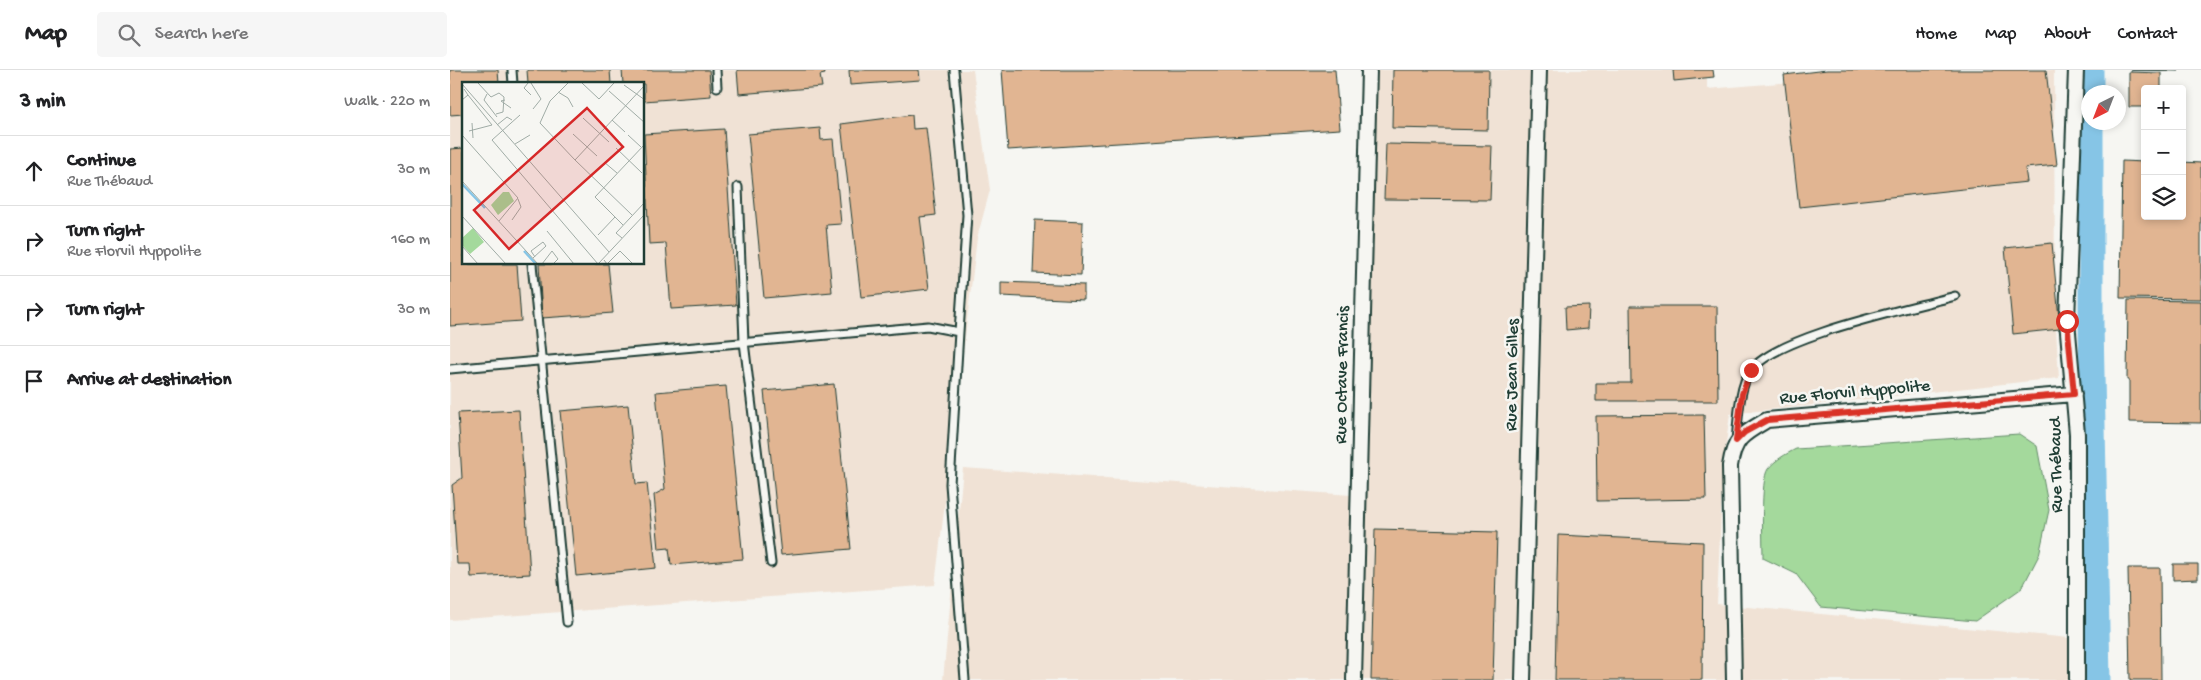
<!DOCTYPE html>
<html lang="en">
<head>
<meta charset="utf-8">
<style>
  body { margin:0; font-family:"Gochi Hand",sans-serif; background:#f6f6f6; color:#202124 }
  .controls { position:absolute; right:15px; top:15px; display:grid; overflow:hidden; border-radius:5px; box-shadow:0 2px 8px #0003 }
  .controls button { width:45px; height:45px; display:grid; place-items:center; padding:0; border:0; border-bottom:1px solid #e0e0e0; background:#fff; color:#202124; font:25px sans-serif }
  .compass { position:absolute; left:1631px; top:15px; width:45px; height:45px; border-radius:50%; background:#fff; box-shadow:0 2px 8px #0003; rotate:222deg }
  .stop { position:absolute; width:15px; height:15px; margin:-11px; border:4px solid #d93025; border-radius:50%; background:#fff }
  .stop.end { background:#d93025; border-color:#fff; box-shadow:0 1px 5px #0008 }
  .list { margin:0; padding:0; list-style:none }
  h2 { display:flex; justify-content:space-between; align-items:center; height:65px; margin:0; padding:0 20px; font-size:21px }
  h2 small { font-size:16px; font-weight:400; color:#757577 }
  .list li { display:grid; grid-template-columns:32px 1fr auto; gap:15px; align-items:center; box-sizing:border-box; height:70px; padding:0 20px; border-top:1px solid #e0e0e0 }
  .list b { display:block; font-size:19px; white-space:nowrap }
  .list p { margin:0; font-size:16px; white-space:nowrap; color:#757577 }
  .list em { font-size:16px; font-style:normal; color:#757577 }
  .icon { flex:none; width:28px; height:28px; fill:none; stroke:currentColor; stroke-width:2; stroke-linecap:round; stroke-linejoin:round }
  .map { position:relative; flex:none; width:1751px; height:610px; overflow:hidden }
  header { display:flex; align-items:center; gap:30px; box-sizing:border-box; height:70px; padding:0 25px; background:#fff; border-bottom:1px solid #e0e0e0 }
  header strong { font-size:24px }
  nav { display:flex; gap:28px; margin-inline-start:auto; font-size:18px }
  .search { width:350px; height:45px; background:#f6f6f6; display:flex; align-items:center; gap:12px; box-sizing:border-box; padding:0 18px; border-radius:5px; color:#757577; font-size:19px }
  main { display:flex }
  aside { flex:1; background:#fff }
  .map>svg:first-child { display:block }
</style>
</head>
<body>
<header>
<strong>Map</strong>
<div class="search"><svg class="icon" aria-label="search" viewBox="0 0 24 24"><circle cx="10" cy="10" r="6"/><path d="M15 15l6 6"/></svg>Search here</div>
<nav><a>Home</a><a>Map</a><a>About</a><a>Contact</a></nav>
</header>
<main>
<aside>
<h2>3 min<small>Walk · 220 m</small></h2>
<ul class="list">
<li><svg class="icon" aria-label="ahead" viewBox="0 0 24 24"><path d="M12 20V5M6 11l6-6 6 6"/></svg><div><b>Continue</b><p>Rue Thébaud</p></div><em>30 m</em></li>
<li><svg class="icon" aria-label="right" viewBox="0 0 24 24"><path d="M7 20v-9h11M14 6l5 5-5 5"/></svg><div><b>Turn right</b><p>Rue Florvil Hyppolite</p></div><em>160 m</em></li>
<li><svg class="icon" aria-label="right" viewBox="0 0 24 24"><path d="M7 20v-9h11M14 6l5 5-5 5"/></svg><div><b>Turn right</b></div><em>30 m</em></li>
<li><svg class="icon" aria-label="arrive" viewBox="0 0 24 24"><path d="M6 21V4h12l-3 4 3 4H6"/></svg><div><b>Arrive at destination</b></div></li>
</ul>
</aside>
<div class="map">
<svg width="1751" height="610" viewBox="0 0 1751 610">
  <rect width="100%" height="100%" fill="#f6f6f2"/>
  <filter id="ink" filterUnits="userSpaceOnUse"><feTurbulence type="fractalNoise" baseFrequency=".02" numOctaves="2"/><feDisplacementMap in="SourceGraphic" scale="10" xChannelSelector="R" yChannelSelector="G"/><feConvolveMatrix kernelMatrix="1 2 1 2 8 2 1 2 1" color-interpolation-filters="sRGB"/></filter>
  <g filter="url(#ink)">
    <path fill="#f0e2d5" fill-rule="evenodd" d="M0 0H523L540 120 527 168 485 515 0 550ZM14 14H194V194H14Z
      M924 0H1257V19L1393 8V0H1604L1605 244 1609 308 1280 344 1273 395 1267 534 1619 568V610H493L513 398 916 426Z"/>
    <path fill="#a4d99c" stroke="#628b68" d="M1569 364 1587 376 1599 440 1589 485 1572 518 1525 551 1371 537 1346 504 1313 488C1313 472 1310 410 1318 399 1325 390 1336 384 1346 379Z"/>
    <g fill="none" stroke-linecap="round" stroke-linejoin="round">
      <path stroke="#86c5e6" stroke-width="25" d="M1641 22V0
        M1641 52V254L1648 610"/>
    </g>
    <path fill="#e1b592" stroke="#1f3d34" d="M0 0H48L49 14H14V44L0 45Z
      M77 0H160L161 14H78Z
      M172 0H259L261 26 194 31V14H173Z
      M287 0H374L375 4 370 5 372 17 289 24Z
      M399 0H469L470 10 400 15Z
      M552 0H885L890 59 558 80Z
      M943 0H1039L1038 60 942 58Z
      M1223 0H1263L1264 7 1224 11Z
      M1377 0H1596L1607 95 1575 98 1577 112 1349 137 1334 5Z
      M1681 0H1729V1Z
      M1679 2 1711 3V19H1695V37H1679Z
      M462 45 463 59 476 58 486 145 470 147 479 219 411 227 391 54Z
      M370 58 371 70 383 69 391 154 376 155 382 222 314 228 298 64Z
      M274 59 286 235 221 239 216 173 199 174 194 64Z
      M936 74 1042 76 1040 130 934 129Z
      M14 78V194H67L71 251 0 256V79Z
      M1672 91 1695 92V146H1732V92L1751 93V229L1670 228Z
      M585 150 633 152 631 205 583 203Z
      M1602 173 1610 259 1563 264 1555 178Z
      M89 194H158L163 243 92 248Z
      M551 212 634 215V230L551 226Z
      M1678 230 1751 231V353L1679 352V310H1677Z
      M1139 236 1138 258 1116 260 1115 237Z
      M1180 236H1267L1268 331H1146V313H1181Z
      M384 314 401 479 331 485 314 321Z
      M276 316 293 489 221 495 219 478 209 479 204 425 215 419 206 322Z
      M178 335 186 414 197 413 206 498 126 506 110 341Z
      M69 340 80 504 21 507 20 494H7L2 415 12 408 8 343Z
      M1254 345 1256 429 1147 431 1146 346Z
      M925 459 1047 462 1043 610H921Z
      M1108 465 1253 472 1252 610H1105Z
      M1723 494H1748V509L1723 510Z
      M1678 498H1710L1711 610H1680Z"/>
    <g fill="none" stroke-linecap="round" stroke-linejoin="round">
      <defs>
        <path id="service" d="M62 0 63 14
          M266 0 267 17
          M288 117 294 272 321 493
          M82 194 117 552
          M509 262 500 414 515 610
          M0 299 478 256 509 262 517 145 504 0
          M1286 371C1288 351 1289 315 1301 300 1329 265 1459 239 1505 226"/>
        <path id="minor" d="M1626 0 1617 251 1627 364V610
          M904 610 919 0
          M1073 610 1089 0
          M1284 610 1280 396C1284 368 1293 364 1317 350L1624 324"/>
      </defs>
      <use href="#service" stroke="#1f3d34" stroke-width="11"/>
      <use href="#minor" stroke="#1f3d34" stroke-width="18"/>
      <use href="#service" stroke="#f6f6f2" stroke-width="7"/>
      <use href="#minor" stroke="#f6f6f2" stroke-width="14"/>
    </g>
  </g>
  <g fill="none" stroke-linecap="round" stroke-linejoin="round" filter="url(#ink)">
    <path stroke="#d93025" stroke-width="6" d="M1301 300 1292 324 1286 371 1295 362 1317 350 1624 324 1617 251"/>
  </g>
  <g text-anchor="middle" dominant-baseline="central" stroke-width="5" stroke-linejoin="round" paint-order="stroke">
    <g font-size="18" fill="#1f3d34" stroke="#f6f6f2">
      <text transform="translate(893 305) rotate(-89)">Rue Octave Francis</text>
      <text transform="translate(1063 305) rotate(-89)">Rue Jean Gilles</text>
      <text transform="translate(1405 323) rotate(-5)">Rue Florvil Hyppolite</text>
      <text transform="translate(1607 395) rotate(-91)">Rue Thébaud</text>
    </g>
  </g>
  <g transform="translate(12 12)">
    <rect width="182" height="182" fill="#f6f6f2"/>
    <path d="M41 110H47L52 119 36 133 29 123ZM11 146 22 160 8 172 0 163V156Z" fill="#a4d99c"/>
    <path fill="none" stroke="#86c5e6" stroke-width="2.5" d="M0 102 23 126M62 169 74 182"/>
    <path fill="none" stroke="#a0aca6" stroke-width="1" d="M16 1 29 15 37 11 42 15 41 30 34 32M66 1 62 6 69 13M69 1 79 17 71 27M106 1 88 19 78 41 113 78M120 1 137 17 152 1M0 2 147 170M162 3 183 18M147 9 183 41M96 10 106 16 111 25M25 12 22 18 35 35M6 13 30 43 7 49M0 18 6 13 2 7M43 18 39 19 49 26M58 33 30 58 136 182M121 36 147 60M150 38 163 50M10 41 11 56M35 43 45 35 50 38M111 52 135 74M0 53 56 116 37 139M166 53 179 65M53 62 68 53M154 66 180 91M142 80 155 91M0 99 76 182M170 133 113 78 183 3M0 134 44 182M50 138 59 125 56 117M161 143 133 115 183 62M85 149 112 182M136 153 153 135M160 156 154 151 183 120M0 164 16 182M71 176 84 164 81 160 69 169 73 175M142 178 145 182 158 169 171 182M80 182 90 169 96 177 91 182M136 182 183 132"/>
    <path fill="#d62828" fill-opacity="0.15" stroke="#d62828" stroke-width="2.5" d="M125 26 161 65 47 167 12 128Z"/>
    <rect width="182" height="182" fill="none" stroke="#1f3d34" stroke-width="2.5"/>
  </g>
</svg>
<div class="controls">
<button>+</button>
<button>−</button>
<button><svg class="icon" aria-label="layers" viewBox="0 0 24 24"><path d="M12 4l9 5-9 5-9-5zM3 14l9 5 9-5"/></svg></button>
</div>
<svg class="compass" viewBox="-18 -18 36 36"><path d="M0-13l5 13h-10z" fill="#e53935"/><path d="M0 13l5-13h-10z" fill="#757577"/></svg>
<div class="stop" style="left:1617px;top:251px"></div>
<div class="stop end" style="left:1301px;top:300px"></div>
</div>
</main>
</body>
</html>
